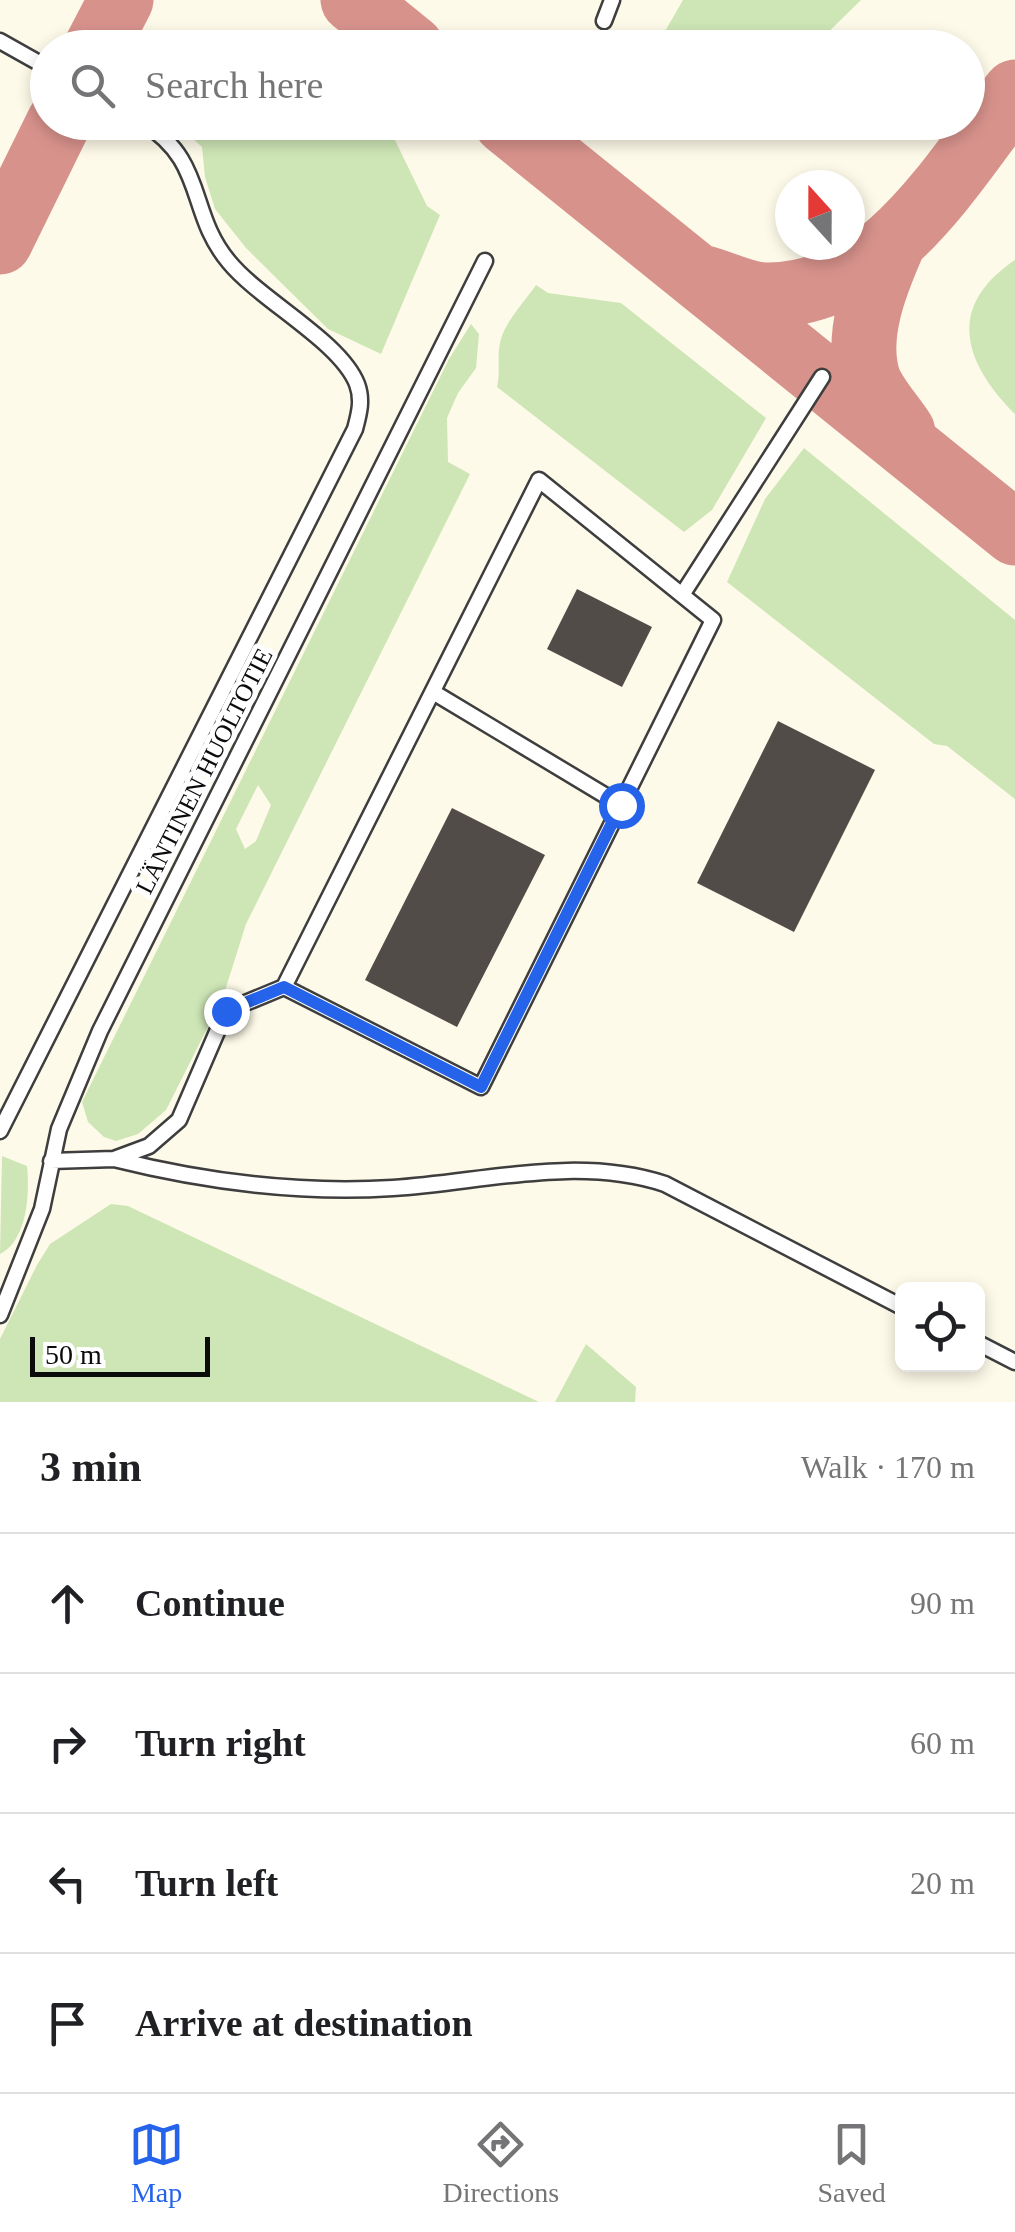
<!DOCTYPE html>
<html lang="en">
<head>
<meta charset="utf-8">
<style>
  body { margin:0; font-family:Georgia,serif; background:#f2f2f2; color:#202124 }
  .controls { position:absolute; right:30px; bottom:30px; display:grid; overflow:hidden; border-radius:15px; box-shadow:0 5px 15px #0003 }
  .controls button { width:90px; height:90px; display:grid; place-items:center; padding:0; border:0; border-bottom:2px solid #e0e0e0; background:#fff; color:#202124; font:50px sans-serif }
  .compass { position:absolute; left:775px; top:170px; width:90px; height:90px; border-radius:50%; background:#fff; box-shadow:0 5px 15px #0003; rotate:339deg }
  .scale { position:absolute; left:30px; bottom:25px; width:180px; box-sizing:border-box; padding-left:10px; border:5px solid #0b0b0b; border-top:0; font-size:28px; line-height:35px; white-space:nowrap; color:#0b0b0b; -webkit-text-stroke:8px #fff; paint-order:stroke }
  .stop { position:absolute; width:30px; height:30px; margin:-22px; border:8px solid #2563eb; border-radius:50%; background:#fff }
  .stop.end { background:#2563eb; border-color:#fff; box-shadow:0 2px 10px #0008 }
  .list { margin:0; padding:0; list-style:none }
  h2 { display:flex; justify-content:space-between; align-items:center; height:130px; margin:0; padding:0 40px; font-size:42px }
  h2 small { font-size:32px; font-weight:400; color:#757577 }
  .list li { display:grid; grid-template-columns:65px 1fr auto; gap:30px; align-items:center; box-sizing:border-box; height:140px; padding:0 40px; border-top:2px solid #e0e0e0 }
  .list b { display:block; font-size:38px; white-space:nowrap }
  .list em { font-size:32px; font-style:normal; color:#757577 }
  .icon { flex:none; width:55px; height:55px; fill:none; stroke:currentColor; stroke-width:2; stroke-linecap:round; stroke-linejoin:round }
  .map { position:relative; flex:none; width:1015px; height:1402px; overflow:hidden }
  .search { position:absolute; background:#fff; box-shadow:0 5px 15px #0003; left:30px; right:30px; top:30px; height:110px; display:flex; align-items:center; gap:25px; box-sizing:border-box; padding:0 35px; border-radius:55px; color:#757577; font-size:38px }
  .sheet { height:690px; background:#fff }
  nav { display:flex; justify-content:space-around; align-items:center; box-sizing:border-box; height:140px; border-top:2px solid #e0e0e0; background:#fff; font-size:28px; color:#757577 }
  nav a { display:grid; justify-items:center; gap:5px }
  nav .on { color:#2563eb }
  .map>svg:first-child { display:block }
</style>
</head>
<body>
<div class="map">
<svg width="1015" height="1402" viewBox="0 0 1015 1402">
  <rect width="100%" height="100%" fill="#fefae9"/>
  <path fill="#cee6b6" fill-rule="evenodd" d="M683 0H861L813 47H656Z
    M175 123H370L393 136 427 206 440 215 381 354 328 329 246 248 215 209 205 177 202 147Z
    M1015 260V414C964 363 945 307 1015 260Z
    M536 285 548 293 621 303 766 418 712 510 684 532 497 387C501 371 496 356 501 339 506 321 525 301 536 285Z
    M471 324 479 334 476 368 458 393 447 418 448 462 470 474 246 924 223 997 166 1110 138 1134 116 1141 104 1137 88 1122 82 1102 449 359ZM258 785 271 805 256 841 245 849 236 829Z
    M804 448 1015 620V799L947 746 934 744 727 582 765 499Z
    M2 1156 27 1166C30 1194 27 1241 0 1254Z
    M111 1204 128 1206 539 1402H0V1339L37 1265 50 1244Z
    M586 1344 636 1387 635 1402H555Z"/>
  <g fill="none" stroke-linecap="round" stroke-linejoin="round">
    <path stroke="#d8928c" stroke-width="65" d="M353 0 412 48
      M96 48 121 0
      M506 122 1015 533
      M0 242 59 122
      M892 246C875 285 855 335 868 378 874 396 893 416 903 432
      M705 278C723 283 745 294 764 295 882 298 951 174 1015 92"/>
  </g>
  <path fill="#524c48" d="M577 589 652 627 622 687 547 649Z
    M778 721 875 770 794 932 697 883Z
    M452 808 545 855 457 1027 365 980Z"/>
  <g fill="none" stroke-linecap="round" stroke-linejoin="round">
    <defs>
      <path id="service" d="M604 21 612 0
        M0 41 48 68
        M682 595 822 377
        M433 692 621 805
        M0 1131 355 429C359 414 363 400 357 384 340 341 261 301 229 262 187 212 207 161 142 122
        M114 1159C206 1182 298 1194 393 1188 484 1182 577 1155 665 1184L902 1307
        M51 1161 114 1159 149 1146 179 1120 226 1011 284 987 481 1087 713 620 539 480 284 987
        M0 1315 42 1209 59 1129 100 1031 485 261
        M978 1343 1015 1362"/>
    </defs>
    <use href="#service" stroke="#3e3e3e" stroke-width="19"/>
    <use href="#service" stroke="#fff" stroke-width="14"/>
  </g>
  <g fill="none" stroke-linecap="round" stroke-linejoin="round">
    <path stroke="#2563eb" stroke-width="12" d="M226 1011 284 987 481 1087 621 805"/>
  </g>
  <g text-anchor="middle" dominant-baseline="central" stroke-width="10" stroke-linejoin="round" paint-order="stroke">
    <g font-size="25" fill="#0b0b0b" stroke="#fff">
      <text transform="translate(204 771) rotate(-63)">LÄNTINEN HUOLTOTIE</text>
    </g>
  </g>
</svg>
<div class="controls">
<button><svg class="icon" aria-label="locate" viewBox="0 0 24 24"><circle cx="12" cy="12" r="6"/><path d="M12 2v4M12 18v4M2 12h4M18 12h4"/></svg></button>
</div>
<svg class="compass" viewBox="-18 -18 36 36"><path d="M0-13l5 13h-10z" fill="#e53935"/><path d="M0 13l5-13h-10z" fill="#757577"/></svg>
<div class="scale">50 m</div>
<div class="stop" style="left:621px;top:805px"></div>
<div class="stop end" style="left:226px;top:1011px"></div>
<div class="search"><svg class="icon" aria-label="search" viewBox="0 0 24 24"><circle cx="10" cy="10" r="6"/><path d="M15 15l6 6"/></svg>Search here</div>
</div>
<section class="sheet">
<h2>3 min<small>Walk · 170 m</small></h2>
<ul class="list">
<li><svg class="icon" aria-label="ahead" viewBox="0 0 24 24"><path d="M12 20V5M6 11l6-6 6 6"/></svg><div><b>Continue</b></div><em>90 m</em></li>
<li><svg class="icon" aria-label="right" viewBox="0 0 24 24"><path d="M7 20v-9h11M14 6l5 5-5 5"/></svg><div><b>Turn right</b></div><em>60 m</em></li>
<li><svg class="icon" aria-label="left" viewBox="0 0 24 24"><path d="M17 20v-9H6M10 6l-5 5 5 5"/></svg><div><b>Turn left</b></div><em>20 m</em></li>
<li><svg class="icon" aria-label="arrive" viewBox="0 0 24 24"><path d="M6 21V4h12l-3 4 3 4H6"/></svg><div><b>Arrive at destination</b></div></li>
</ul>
</section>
<nav>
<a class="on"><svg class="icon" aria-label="map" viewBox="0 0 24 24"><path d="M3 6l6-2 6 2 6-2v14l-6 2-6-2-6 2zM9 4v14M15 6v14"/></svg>Map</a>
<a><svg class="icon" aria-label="directions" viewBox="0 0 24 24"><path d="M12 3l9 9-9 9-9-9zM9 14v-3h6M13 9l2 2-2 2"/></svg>Directions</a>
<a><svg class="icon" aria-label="saved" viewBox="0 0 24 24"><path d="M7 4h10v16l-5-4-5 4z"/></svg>Saved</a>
</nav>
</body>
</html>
